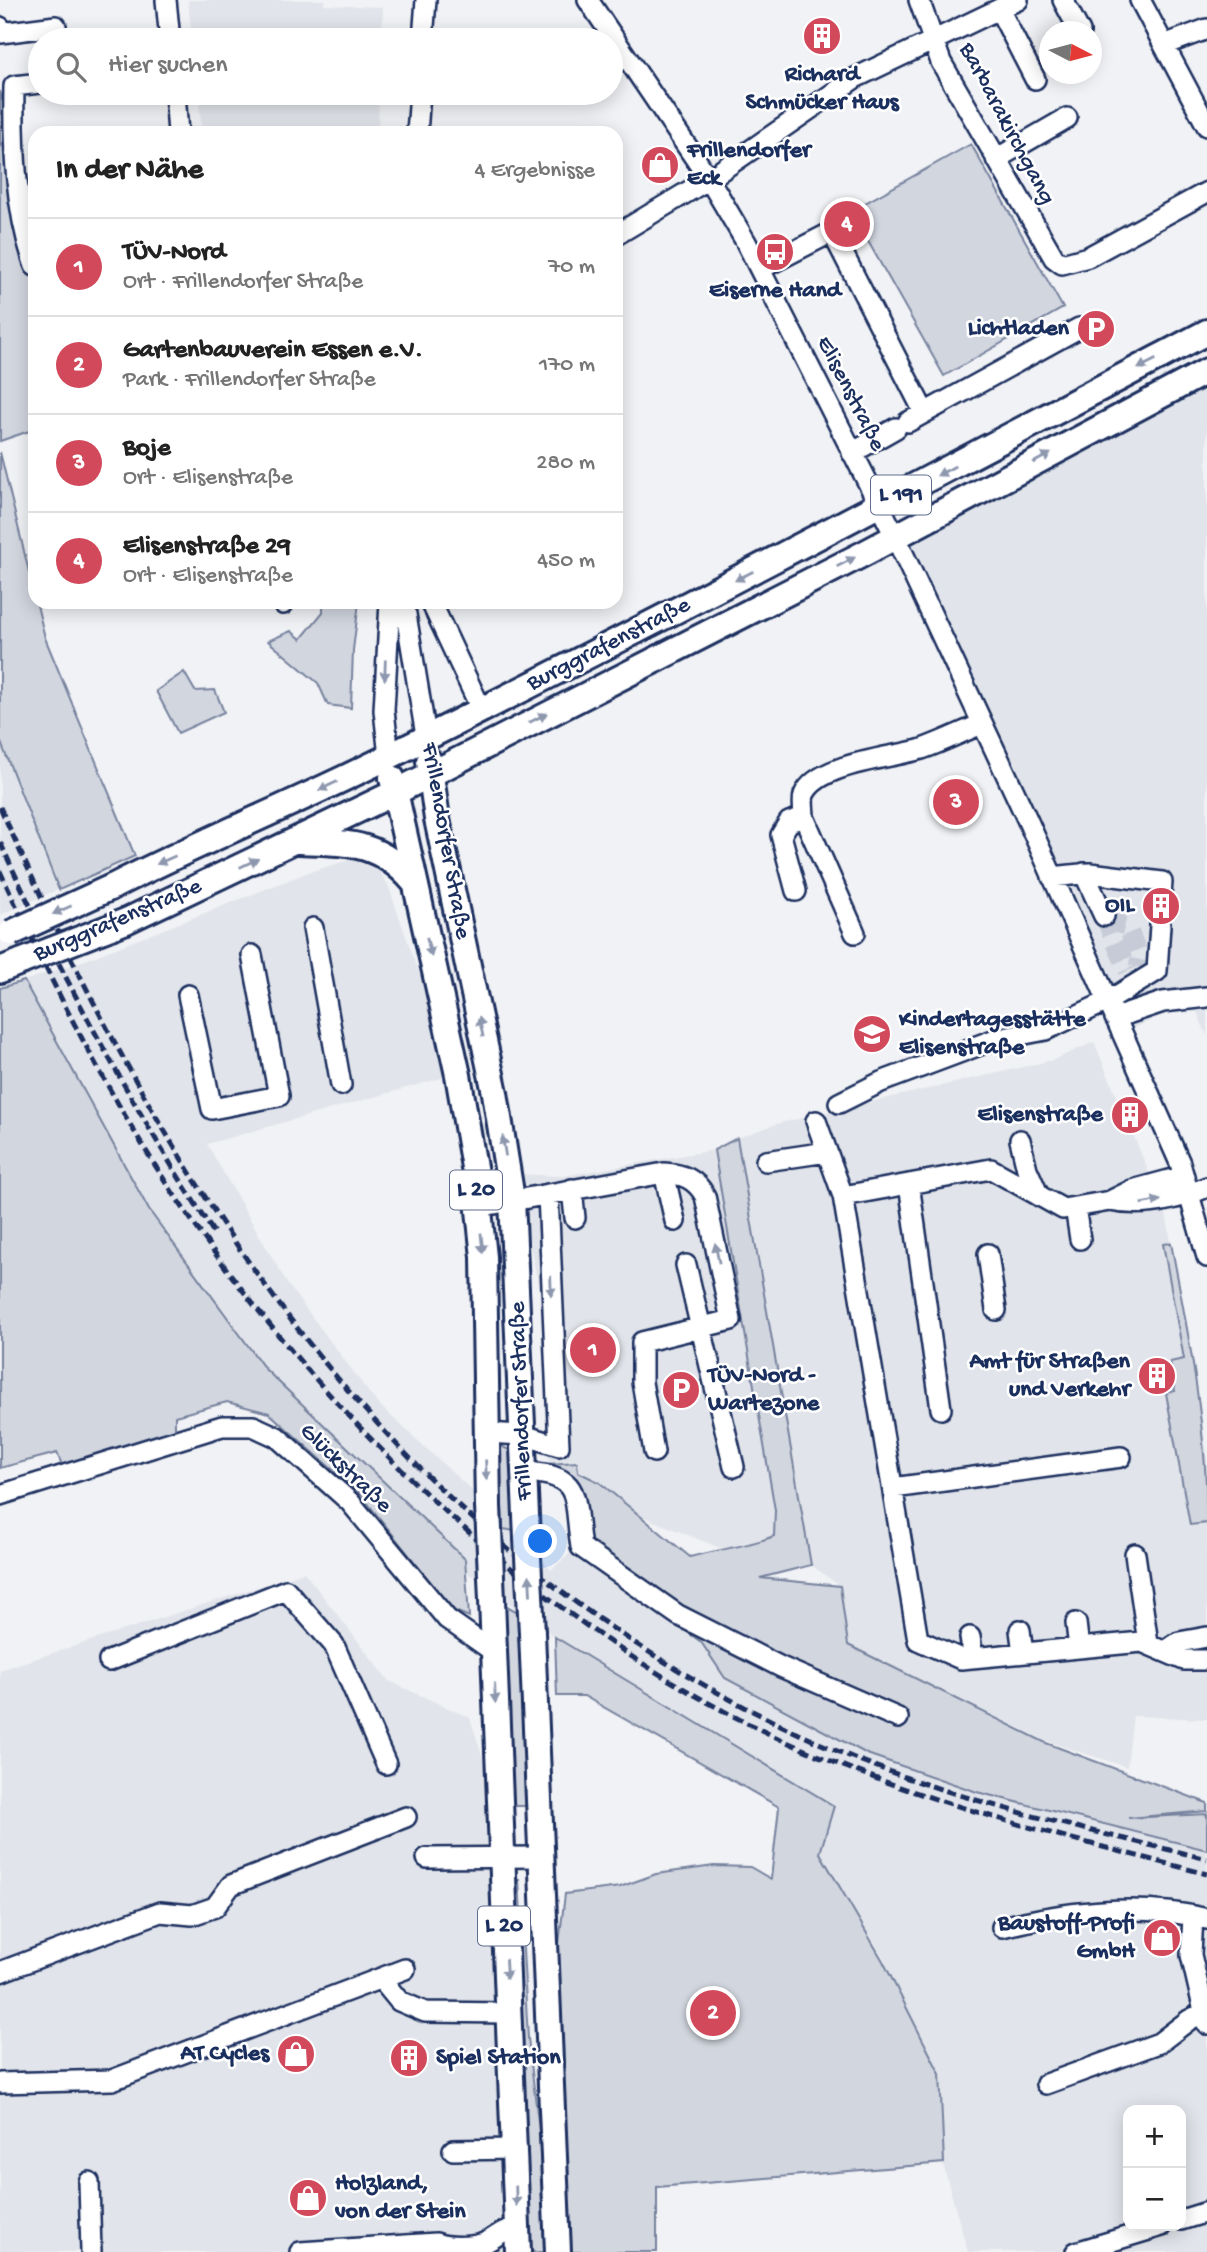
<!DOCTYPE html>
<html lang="de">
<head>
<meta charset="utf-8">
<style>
  body { margin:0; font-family:"Gochi Hand",sans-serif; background:#f6f6f6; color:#222 }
  .controls { position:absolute; right:21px; bottom:21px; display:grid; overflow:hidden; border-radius:14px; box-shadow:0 4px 18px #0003 }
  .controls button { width:63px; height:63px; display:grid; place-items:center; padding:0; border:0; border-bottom:2px solid #e0e0e0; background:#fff; color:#222; font:35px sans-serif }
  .compass { position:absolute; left:1039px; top:21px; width:63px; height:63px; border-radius:50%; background:#fff; box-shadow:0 4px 18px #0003; rotate:96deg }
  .you { position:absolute; left:541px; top:1542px; width:24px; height:24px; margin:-18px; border:5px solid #fff; border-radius:50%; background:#1a73e8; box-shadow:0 0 0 10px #1a73e833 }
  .badge { display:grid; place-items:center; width:46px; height:46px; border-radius:50%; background:#d1495b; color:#fff; font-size:23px; font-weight:700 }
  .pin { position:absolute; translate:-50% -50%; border:4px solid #fff; box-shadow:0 2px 7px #0006 }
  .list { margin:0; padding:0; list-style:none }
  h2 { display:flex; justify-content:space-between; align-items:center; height:91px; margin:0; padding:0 28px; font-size:30px }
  h2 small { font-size:23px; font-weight:400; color:#767676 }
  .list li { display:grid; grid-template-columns:46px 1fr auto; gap:21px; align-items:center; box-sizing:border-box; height:98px; padding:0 28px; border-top:2px solid #e0e0e0 }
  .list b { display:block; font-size:26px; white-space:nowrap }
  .list p { margin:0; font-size:23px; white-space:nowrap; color:#767676 }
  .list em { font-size:23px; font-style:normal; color:#767676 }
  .icon { flex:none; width:38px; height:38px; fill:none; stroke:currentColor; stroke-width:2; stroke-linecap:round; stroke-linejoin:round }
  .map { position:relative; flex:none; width:1207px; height:2252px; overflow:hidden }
  .search { position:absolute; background:#fff; box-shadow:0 4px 18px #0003; left:28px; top:28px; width:595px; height:77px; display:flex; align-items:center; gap:18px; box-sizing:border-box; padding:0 24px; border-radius:38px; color:#767676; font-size:26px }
  .panel { position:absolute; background:#fff; box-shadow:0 4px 18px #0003; left:28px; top:126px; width:595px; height:483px; border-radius:21px }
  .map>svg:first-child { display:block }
</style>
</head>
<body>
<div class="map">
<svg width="1207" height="2252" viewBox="0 0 1207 2252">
  <rect width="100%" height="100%" fill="#f1f2f5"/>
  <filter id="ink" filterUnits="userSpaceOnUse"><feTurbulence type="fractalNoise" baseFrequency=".0143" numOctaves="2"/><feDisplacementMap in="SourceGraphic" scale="14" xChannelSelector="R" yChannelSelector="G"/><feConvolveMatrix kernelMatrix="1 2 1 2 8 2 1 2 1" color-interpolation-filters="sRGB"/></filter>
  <g filter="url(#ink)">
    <path fill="#e1e4ea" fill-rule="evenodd" d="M188 0H324V5L383 7 382 40H192Z
      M198 93H379L378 133H202Z
      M1207 375V1036L1197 1012 1166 1013 1131 1030 902 540Z
      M0 612 100 871 0 915Z
      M349 860 367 863 380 872 388 885 437 1024 449 1076 207 1144 288 1285 376 1402 494 1511 551 1570 574 1550 701 1642 725 1679 867 1754 977 1792 1207 1850V2252H968L884 1959 820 1853 834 1806 555 1637 461 1568 442 1595 361 1495 269 1413 265 1369 149 1210 24 981 83 961 309 872ZM1128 2110H1181V2226H1128Z
      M1094 1042 1166 1213 1207 1452V1719L1133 1716 1127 1767 1046 1741 848 1645 840 1586 811 1565 737 1138 776 1124 1053 1060Z
      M714 1150 775 1510 774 1536 749 1546 720 1548 634 1513 599 1482 579 1472 577 1462 549 1464 542 1302 515 1174 563 1176Z
      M304 1572 389 1681 470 1718 500 1811 516 2252H0V1670Z"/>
    <path fill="#d2d6df" stroke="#76829e" stroke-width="2" d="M0 91 35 229V429L0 441Z
      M971 144 1063 308 944 376 851 211Z
      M0 452 45 638 135 856 59 890 0 740Z
      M323 602H359L353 650 351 708 328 705 318 683 268 641 291 631 301 639 323 612Z
      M184 672 195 691 215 690 224 712 178 733 156 691Z
      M24 981 149 1210 265 1369 465 1559 469 1617 453 1610 361 1495 269 1413 227 1402 175 1416V1431L62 1465 57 1453 0 1468V988Z
      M737 1138 811 1565 760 1578 840 1586 848 1645 1046 1743 1207 1803V1811L1128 1818 1207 1814V1850L977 1792 867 1754 725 1678 701 1642 574 1550 569 1495 549 1476V1464L577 1462 578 1472 599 1482 690 1557C718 1549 747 1547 774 1536L775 1510 714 1150Z
      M1171 1243C1189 1336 1207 1428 1207 1523L1190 1525 1166 1393 1175 1391 1170 1362 1184 1359 1163 1244Z
      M499 1445 511 1451 515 1531 503 1529Z
      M505 1605 518 1612 526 1806H513Z
      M555 1637 834 1806 820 1853 883 1961 940 2074 944 2163 657 2187V2252H561L551 2010 565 1894 620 1887 656 1874 714 1866 750 1867 771 1879 779 1807 584 1696H557Z
      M515 1880H519L528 2038 539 2130 545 2252H531Z"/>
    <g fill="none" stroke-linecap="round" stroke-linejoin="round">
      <path stroke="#c6cbd7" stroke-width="19" stroke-dasharray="19 10" stroke-linecap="butt" d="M1104 916 1128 971
        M1106 921 1127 926 1140 958 1138 967
        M1160 925 1161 895"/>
      <defs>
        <path id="minor" d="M166 0 170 40
          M588 0 709 179 746 242 895 536 1027 819 1180 1163 1207 1257
          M919 0 941 62 1054 258 1062 264 1088 257 1207 192
          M1063 0 1080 32
          M1140 0 1207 126
          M999 9 1035 79
          M0 27 1 33 56 26
          M423 40 426 0
          M1164 45 1207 29
          M175 93 178 133
          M417 133 420 93
          M996 159 1067 118
          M616 235 709 179 855 78 1018 0
          M35 266C15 209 13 146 14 86L40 83
          M760 269 832 232 924 412
          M908 422 1079 328
          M852 453 896 428
          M282 602 283 604
          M404 602 426 736
          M431 602 481 709
          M389 757 384 710 390 602
          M1084 873 1104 916
          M1052 877 1090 873 1162 882 1161 895
          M796 891 781 835 789 822 804 817
          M313 928 341 1085
          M855 933 804 817C804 810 802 801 804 795 817 763 892 758 922 749 942 742 962 732 982 724
          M188 995 212 1109 279 1096 252 955
          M1115 1018 1163 1002 1207 997
          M839 1103 881 1082 993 1040 1046 1030 1108 1001 1157 971 1160 925
          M816 1121 843 1196
          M1020 1140 1027 1169 1039 1196
          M766 1161 827 1152
          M664 1173 675 1221
          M1184 1176 1132 1190 1110 1201 1063 1209 991 1169 843 1196 918 1640 961 1659 1142 1642 1184 1660H1207
          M909 1184 941 1409
          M572 1189 575 1218
          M1110 1201C1143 1208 1177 1200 1207 1187
          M478 1207 664 1173C683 1174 696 1179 705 1196L731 1320 642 1342V1382L654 1452
          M1075 1207 1080 1239
          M988 1254 996 1310
          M686 1265 734 1467
          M485 1433 523 1435 559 1446 548 1194
          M525 1472C584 1475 573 1497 581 1547L678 1615 781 1667 898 1718
          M893 1488 1121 1457
          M0 1495 222 1426H253L277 1437 350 1502 447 1619 494 1652
          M1135 1554 1148 1643
          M1076 1623 1079 1648
          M1020 1630 1023 1653
          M970 1637 973 1658
          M1167 1650 1179 1642 1207 1637
          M109 1661 286 1590 334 1645 386 1764
          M427 1858 542 1857
          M1193 1916 1191 1955 1207 2024
          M1002 1927C1068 1911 1140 1902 1207 1919
          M0 1972 160 1912 192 1915 215 1907 231 1885 406 1817
          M381 1979 399 2001 425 2012 508 2013
          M0 2083 112 2080 405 1969
          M1046 2084 1159 2043 1189 2020 1203 2013
          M453 2150 514 2149
          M89 2182 91 2252
          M1181 2220 1207 2212
          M300 2252 436 2243C447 2248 470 2247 481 2244 496 2240 498 2230 517 2228
          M1076 2252 1162 2226"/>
        <path id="major" d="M429 761 437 819 495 1093 512 1199 527 1538
          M392 778 458 1075 475 1173 484 1257 488 1506
          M299 841C348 843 378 841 413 881
          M112 887C202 841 296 803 386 758 662 620 934 476 1207 332
          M126 921 394 793 863 554 1207 371
          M0 970 23 961
          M492 1600 518 2252
          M532 1633 558 2252"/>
      </defs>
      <use href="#minor" stroke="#1b2f5e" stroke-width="24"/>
      <use href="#major" stroke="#1b2f5e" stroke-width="30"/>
      <use href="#minor" stroke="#fff" stroke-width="19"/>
      <use href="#major" stroke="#fff" stroke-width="24"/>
      <path stroke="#1b2f5e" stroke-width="5" stroke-dasharray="10 5" stroke-linecap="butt" d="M0 807C187 1224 407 1567 842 1753 959 1802 1085 1829 1207 1859
        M0 842C63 979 134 1110 216 1236
        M0 871C45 970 95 1069 153 1162 303 1400 539 1634 798 1747 929 1805 1069 1838 1207 1874"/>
      <defs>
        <path id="major-bridge" d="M11 933 112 887
          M23 961 126 921
          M488 1506 492 1600
          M527 1538 532 1633"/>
      </defs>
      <use href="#major-bridge" stroke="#1b2f5e" stroke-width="30" stroke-linecap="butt"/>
      <use href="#major-bridge" stroke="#fff" stroke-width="24"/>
    </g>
    <defs><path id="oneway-solid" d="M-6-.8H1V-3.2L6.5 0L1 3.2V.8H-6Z" transform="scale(1.75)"/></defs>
    <g fill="#8d97ae">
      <use href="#oneway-solid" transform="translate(1147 364) rotate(153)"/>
      <use href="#oneway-solid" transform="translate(1042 458) rotate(-28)"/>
      <use href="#oneway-solid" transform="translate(946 471) rotate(152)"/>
      <use href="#oneway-solid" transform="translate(846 562) rotate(-27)"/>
      <use href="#oneway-solid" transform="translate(744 576) rotate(153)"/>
      <use href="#oneway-solid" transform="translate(385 670) rotate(92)"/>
      <use href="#oneway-solid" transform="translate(538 718) rotate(-27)"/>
      <use href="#oneway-solid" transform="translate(328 786) rotate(154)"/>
      <use href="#oneway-solid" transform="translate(166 860) rotate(156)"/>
      <use href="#oneway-solid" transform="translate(249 863) rotate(-26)"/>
      <use href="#oneway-solid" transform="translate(62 910) rotate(156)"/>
      <use href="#oneway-solid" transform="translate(429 947) rotate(76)"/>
      <use href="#oneway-solid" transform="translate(481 1027) rotate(-102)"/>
      <use href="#oneway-solid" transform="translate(504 1146) rotate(-99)"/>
      <use href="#oneway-solid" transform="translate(1151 1202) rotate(-10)"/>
      <use href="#oneway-solid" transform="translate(482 1243) rotate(84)"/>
      <use href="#oneway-solid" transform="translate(717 1253) rotate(-102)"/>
      <use href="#oneway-solid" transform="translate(551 1286) rotate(88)"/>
      <use href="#oneway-solid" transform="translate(486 1470) rotate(88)"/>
      <use href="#oneway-solid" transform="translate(530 1585) rotate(-93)"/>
      <use href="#oneway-solid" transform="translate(495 1693) rotate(88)"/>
      <use href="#oneway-solid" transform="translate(506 1969) rotate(87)"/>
      <use href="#oneway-solid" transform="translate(516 2196) rotate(88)"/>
    </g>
  </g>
  <defs>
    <symbol id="building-disc" viewBox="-11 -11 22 22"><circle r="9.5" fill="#d1495b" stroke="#fff"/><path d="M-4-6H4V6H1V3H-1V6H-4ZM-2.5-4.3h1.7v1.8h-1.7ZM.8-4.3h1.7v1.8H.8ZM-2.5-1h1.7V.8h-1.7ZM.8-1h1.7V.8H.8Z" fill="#fff"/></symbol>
    <symbol id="shop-disc" viewBox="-11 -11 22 22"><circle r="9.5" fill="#d1495b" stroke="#fff"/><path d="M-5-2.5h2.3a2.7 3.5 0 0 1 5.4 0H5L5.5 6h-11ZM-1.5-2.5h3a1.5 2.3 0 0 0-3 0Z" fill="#fff"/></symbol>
    <symbol id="bus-disc" viewBox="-11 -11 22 22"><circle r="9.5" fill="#d1495b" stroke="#fff"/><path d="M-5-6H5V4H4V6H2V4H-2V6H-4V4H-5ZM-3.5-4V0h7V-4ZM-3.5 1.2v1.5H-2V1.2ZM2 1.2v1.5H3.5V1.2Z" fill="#fff"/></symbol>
    <symbol id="parking-disc" viewBox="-11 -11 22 22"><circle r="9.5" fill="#d1495b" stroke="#fff"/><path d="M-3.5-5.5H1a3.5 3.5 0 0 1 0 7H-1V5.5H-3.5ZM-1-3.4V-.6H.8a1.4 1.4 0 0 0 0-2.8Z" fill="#fff"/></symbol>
    <symbol id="school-disc" viewBox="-11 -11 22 22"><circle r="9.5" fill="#d1495b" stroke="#fff"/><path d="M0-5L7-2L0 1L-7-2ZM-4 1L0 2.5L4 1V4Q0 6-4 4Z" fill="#fff"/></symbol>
  </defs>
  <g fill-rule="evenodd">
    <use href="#building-disc" x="800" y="14" width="44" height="44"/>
    <use href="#shop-disc" x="638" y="143" width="44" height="44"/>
    <use href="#bus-disc" x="753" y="230" width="44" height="44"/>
    <use href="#parking-disc" x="1074" y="307" width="44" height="44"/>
    <use href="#building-disc" x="1139" y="884" width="44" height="44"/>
    <use href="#school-disc" x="850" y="1012" width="44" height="44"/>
    <use href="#building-disc" x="1108" y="1093" width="44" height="44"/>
    <use href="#building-disc" x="1135" y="1354" width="44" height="44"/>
    <use href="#parking-disc" x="659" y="1368" width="44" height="44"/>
    <use href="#shop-disc" x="1140" y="1916" width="44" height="44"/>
    <use href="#shop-disc" x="274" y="2032" width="44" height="44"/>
    <use href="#building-disc" x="387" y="2036" width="44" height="44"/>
    <use href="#shop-disc" x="286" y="2176" width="44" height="44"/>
  </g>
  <g text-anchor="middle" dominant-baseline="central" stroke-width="5" stroke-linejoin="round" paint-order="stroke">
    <g fill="#fff" stroke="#5f6d8e" stroke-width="2">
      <rect x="871" y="475.5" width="60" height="39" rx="5"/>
      <rect x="450" y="1170.5" width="52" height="39" rx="5"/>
      <rect x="478" y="1906.5" width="52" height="39" rx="5"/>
    </g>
    <g font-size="23" font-weight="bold" fill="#1b2f5e">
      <text x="901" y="495">L 191</text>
      <text x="476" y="1190">L 20</text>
      <text x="504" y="1926">L 20</text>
    </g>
    <g font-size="24" font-weight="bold" fill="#1b2f5e" stroke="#fff" text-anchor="end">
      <text x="822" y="75" text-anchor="middle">Richard<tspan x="822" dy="28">Schmücker Haus</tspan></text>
      <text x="687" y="151" text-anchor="start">Frillendorfer<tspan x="687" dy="28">Eck</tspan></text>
      <text x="775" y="291" text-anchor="middle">Eiserne Hand</text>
      <text x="1069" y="329">Lichtladen</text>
      <text x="1134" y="906">OIL</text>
      <text x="899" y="1020" text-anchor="start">Kindertagesstätte<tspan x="899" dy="28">Elisenstraße</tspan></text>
      <text x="1103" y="1115">Elisenstraße</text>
      <text x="1130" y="1362">Amt für Straßen<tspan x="1130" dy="28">und Verkehr</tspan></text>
      <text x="708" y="1376" text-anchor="start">TÜV-Nord -<tspan x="708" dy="28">Wartezone</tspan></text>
      <text x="1135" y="1924">Baustoff-Profi<tspan x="1135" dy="28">GmbH</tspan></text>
      <text x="269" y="2054">AT Cycles</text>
      <text x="436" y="2058" text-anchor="start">Spiel Station</text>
      <text x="335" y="2184" text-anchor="start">Holzland,<tspan x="335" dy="28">von der Stein</tspan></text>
    </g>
    <g font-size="24" fill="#1b2f5e" stroke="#fff">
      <text transform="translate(1006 124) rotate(62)">Barbarakirchgang</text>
      <text transform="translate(850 394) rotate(63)">Elisenstraße</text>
      <text transform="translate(609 645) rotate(-27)">Burggrafenstraße</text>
      <text transform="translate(445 841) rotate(80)">Frillendorfer Straße</text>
      <text transform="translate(118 921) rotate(-23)">Burggrafenstraße</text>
      <text transform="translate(522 1401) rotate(-92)">Frillendorfer Straße</text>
      <text transform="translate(345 1469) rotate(44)">Glückstraße</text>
    </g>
  </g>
</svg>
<div class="controls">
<button>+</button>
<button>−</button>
</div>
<svg class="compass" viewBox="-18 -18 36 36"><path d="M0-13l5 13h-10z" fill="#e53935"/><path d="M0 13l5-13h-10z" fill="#767676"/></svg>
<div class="you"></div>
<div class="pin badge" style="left:593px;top:1350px">1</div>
<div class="pin badge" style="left:713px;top:2013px">2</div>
<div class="pin badge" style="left:956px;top:802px">3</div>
<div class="pin badge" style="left:847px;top:224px">4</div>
<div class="search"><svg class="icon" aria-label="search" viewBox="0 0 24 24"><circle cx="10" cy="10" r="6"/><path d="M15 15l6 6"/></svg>Hier suchen</div>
<section class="panel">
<h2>In der Nähe<small>4 Ergebnisse</small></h2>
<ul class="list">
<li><span class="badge">1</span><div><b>TÜV-Nord</b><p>Ort · Frillendorfer Straße</p></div><em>70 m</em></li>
<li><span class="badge">2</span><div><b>Gartenbauverein Essen e.V.</b><p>Park · Frillendorfer Straße</p></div><em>170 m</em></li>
<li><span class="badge">3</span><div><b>Boje</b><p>Ort · Elisenstraße</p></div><em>280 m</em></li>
<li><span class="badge">4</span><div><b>Elisenstraße 29</b><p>Ort · Elisenstraße</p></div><em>450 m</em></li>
</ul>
</section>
</div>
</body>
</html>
